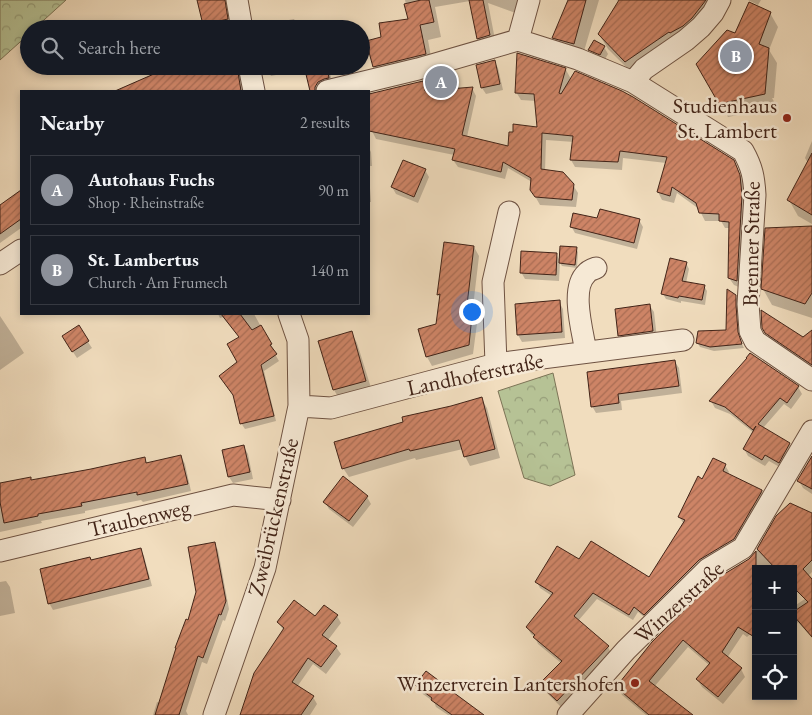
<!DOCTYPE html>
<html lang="en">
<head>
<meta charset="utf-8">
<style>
  body { margin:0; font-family:"EB Garamond",serif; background:#20242c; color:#f1f3f6 }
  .controls { position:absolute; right:15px; bottom:15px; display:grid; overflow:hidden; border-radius:0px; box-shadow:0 2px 8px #0003 }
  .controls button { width:45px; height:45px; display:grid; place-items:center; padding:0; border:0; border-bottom:1px solid #363941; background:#171b24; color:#f1f3f6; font:25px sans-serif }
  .you { position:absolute; left:471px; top:311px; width:18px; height:18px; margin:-12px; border:4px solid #fff; border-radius:50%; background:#1a73e8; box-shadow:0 0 0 8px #1a73e833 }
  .badge { display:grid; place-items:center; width:32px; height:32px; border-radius:50%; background:#8c9099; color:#fff; font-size:16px; font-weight:700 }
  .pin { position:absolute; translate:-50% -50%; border:2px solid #fff; box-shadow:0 1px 5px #0006 }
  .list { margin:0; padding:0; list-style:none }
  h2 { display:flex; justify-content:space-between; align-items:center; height:65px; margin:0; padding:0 20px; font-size:21px }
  h2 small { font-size:16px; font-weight:400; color:#9ea1a6 }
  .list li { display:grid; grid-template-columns:32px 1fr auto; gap:15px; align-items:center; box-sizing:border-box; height:70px; margin:0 10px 10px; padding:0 10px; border:1px solid #363941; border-radius:0px }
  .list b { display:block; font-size:19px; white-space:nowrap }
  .list p { margin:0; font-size:16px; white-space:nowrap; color:#9ea1a6 }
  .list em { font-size:16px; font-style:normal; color:#9ea1a6 }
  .icon { flex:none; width:28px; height:28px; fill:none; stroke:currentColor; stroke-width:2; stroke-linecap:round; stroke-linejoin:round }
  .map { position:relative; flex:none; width:812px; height:715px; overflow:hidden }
  .search { position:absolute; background:#171b24; box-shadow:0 2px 8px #0003; left:20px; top:20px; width:350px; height:55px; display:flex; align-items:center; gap:12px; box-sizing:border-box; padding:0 18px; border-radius:28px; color:#9ea1a6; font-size:19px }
  .panel { position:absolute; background:#171b24; box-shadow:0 2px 8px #0003; left:20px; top:90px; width:350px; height:225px; border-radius:0px }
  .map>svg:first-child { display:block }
</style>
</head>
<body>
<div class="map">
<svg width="812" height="715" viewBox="0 0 812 715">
  <defs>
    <pattern id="forest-crowns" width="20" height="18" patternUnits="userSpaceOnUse" patternTransform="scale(1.25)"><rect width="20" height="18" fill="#b6c295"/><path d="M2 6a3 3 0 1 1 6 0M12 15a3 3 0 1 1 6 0" fill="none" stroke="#969d79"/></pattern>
    <pattern id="building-hatch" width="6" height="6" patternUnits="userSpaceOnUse" patternTransform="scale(1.25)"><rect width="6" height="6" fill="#cd8466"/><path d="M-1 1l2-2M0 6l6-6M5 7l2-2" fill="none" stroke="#a86c53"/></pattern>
  </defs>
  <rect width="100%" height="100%" fill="#f1ddbe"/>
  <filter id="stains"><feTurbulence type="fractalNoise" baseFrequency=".004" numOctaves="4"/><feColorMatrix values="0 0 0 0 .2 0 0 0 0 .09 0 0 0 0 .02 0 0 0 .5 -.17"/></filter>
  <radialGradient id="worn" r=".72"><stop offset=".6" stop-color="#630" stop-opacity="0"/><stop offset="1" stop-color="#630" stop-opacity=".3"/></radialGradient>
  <path fill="url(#forest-crowns)" stroke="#7c7356" d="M0 0H66L34 29H29V34L0 60Z
    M553 373 575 475 550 486 524 478 498 391Z"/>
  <path fill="#0003" d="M198 0H228V10L230 25 217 29Z
    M405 0H533L524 16 488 3 497 50 486 53 478 39 470 1 435 7 441 37 428 40 433 68 383 81 374 67 383 38 409 20Z
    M569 0H599L582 58 562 52 554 38Z
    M616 0H722L634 75 608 49 599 34 619 1Z
    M748 0H761L758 5Z
    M770 13 778 27 769 50 777 63 774 98H772L777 107 728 117 698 64 736 35Z
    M294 19 300 29H258L257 26Z
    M604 47 608 54 604 61 593 56 590 50Z
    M518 55 566 70 571 79 737 169 744 184 746 204 741 288 734 285 729 278 730 228H725L721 221H705L699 209 677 193 674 203 662 200 658 192 666 163 623 158 622 170 575 167 571 160 574 142 546 140 545 171 573 185 578 193 576 207 540 205 531 189 532 182 508 168 505 179 458 167 453 160 454 155 376 139 372 131V119H369V95L422 82 427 92 472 88 476 96 467 137 509 148 538 128 536 101 521 100 516 92Z
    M494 61 498 68 503 90 486 94 482 88Z
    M196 66H242L240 69V76L243 91H128L126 88Z
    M265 66H328L333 85 321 91H313L310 85 306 69 271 76Z
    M812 141V224L798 216 789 200 808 163 805 158Z
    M369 148 371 152 372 166H369Z
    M425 170 429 177 418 203 396 194 392 187Z
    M369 174 371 202H369Z
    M21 192V228L0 243V207Z
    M598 219 639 220 643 227 637 249 575 233 571 226Z
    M812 227V318L772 305 763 289Z
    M445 244 474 247 479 256 473 307 478 316 473 354 432 366 427 357 437 325 441 299 438 295Z
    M576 249 578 252 577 268 562 266 560 263 559 281 525 279 521 272 556 254 560 261Z
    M686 263 689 269 686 283 704 286 707 291 705 305 681 301V303L666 299 663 294Z
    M735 296 738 300 737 310 739 338 744 348 714 351 700 347 697 342 728 331Z
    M559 302 563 309 565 338 522 342 518 335Z
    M650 306 654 312 657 338 623 342 619 335Z
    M218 314H254L274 350 273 351 279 361 264 371 276 421 245 429 241 423 239 362 240 338 223 317 220 318Z
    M0 316 12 334 24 353 0 370Z
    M78 327 92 348 77 358 67 343Z
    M764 327 803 338 812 339V372L774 346Z
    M351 332 357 343 372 391 340 400 334 390 320 342Z
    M675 362 679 368 682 393 621 401 622 410 596 413 592 406Z
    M798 387 802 394 791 409 784 404 763 428 790 444 793 450 783 469 769 461 765 466 748 456 744 449 754 433 730 414 715 408 711 401Z
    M481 398 487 408 500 458 470 466 465 456 463 449 416 460 415 458 349 477 343 468 405 422 451 407Z
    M244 447 248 454 253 479 233 483 229 477Z
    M181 456 185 464 191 491 143 502 141 500 85 511V513L41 521 42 523 0 532V484L30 478 32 481 144 458 148 464Z
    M812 458V494L803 488 799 481Z
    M725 465 729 472 727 475 761 491 765 497 737 545 648 620 638 612 633 620 597 599 578 621 608 647 611 653 561 707 545 691 541 685 561 663 538 644 535 637 531 634 527 627 552 596 540 588 537 582 580 561 650 579 684 524 679 517 703 480Z
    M367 497 371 504 353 527 329 509 325 502Z
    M812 514V572L793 591V569H756V629L747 637 743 634 727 658 741 669 745 677 723 704 702 687 697 679 709 665 688 647 654 687 689 715H646L622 695 618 687 754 555 777 517Z
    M214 543 218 550 229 609 225 621 223 620 207 664 202 662 186 711 188 715H153L157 702 160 703Z
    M140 549 144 556 152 586 53 610 49 603 91 561Z
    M6 581 10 587 15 613 0 616V582Z
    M812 594V638L798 622 793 630V607Z
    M337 616 341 623 328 640 336 647 341 654 326 674 313 664 297 687 313 697 317 704 310 715H241L284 631 278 622Z
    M416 685 482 715H448L436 707 434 702 420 692Z"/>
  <path fill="url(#building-hatch)" stroke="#422418" d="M197 0H225L228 19 219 21 224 29H204Z
    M421 0H429L434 22 420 25 426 54 373 67 366 41 381 37 379 23 408 19 404 4Z
    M469 0H483L490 35 477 39Z
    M568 0H586L574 44 552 38Z
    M619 0H706L692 18 683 26 670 33 669 32 625 62 598 34Z
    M749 2 771 12 759 44 769 48 765 94 719 104 696 64 727 30 735 33Z
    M594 40 605 46 600 55 588 50Z
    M517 53 566 68 559 93 561 94 575 71 622 91 633 97 734 160 740 175 742 195 737 281 728 278 729 222 719 221V214L699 213 696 203 672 187 670 196 657 192 667 157 620 151 618 162 570 160 573 136 542 133 541 169 563 172 574 184 572 200 535 197 530 190 531 178 503 162 501 172 452 160 455 149 369 131V94L423 81 425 91 473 87 462 135 508 146 509 132H513V124L537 127 534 94 515 93Z
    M495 60 500 84 481 88 476 65Z
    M191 66H237L241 91H115L163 70 164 74Z
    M304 66H327L329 78 324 79 318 82 315 87V91H310Z
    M812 153V215L787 200Z
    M403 160 426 169 414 197 391 187Z
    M21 190V219L0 234V205Z
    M600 209 640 219 634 243 570 227 573 213 597 218Z
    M812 226V293L805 304 761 289 765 228Z
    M444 242 474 246 467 305 473 306 469 345 426 357 418 329 436 324 440 294 437 295Z
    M560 246 577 247 575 265 559 263Z
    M521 251 557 253 556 275 520 273Z
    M670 258 687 262 682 281 705 285 702 300 679 296 678 298 661 294Z
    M727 289 736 295V305L738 332 742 344 710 347 696 343 698 331 726 330Z
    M560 300 562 332 517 335 515 304Z
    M650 304 653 331 618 336 615 309Z
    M761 310 803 337 812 330V365L765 333 762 328Z
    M221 314H240L252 330 261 325 272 344 270 345 277 354 261 365 274 416 240 424 233 395 219 376 237 362 227 344 239 337Z
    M79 325 89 341 72 352 62 336Z
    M352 331 366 381 333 390 318 341Z
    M750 353 799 386 787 403 780 398 758 424 790 443 779 463 765 455 762 460 743 449 756 426 753 430 725 407 709 401 747 358H746Z
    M675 360 679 386 618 394 619 403 591 407 587 372Z
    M482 397 495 449 464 457 459 440 410 451 409 449 342 469 334 442 403 422 402 417 451 406Z
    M244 445 250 472 228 477 222 450Z
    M181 455 188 484 137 495V492L81 503 82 506 38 514V516L4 523 0 502V483L31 477V480L91 469 145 457 146 463Z
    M812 456V489L797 481Z
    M713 458 726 464 723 471 762 490V491L734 539 699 560 644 615 634 607 629 615 593 593 574 616 609 646 557 701 539 684 562 661 533 637 535 635 526 627 553 593 535 582 557 546 579 559 591 541 649 577 685 520 678 517 698 476 702 479Z
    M343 476 368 496 349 521 323 502Z
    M790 503 812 513V560L803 569 812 579V637L793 615V612L808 602 793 587V569H776L757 549 776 516Z
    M215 542 226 601 221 615 219 614 203 658 198 656 179 715H155L176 648H175L186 619 188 620 196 592 188 547Z
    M141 548 149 579 48 604 40 569 90 557 91 560Z
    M756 551V638L738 627 722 652 742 668 718 697 696 679 710 663 683 640 649 681 693 715H649L616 687 652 642 716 579 749 559Z
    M294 600 315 616 324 605 338 615 322 635 337 646 321 667 308 658 292 682 314 696 301 715H240L254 673 284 628 277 622Z
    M426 671 442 683V684L484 715H452L431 700 432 698 415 685Z"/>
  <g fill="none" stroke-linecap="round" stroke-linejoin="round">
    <defs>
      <path id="minor" d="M237 0 242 29
        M518 40 578 59 633 82 743 151C752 167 754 177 755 195L748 304 750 331 755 341 812 380
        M518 40 529 0
        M249 66 254 91
        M633 82 644 69 686 40 701 27 713 13 720 0
        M327 91 418 69 518 40
        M0 264 21 250
        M586 352C583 333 570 289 586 274 588 271 593 269 596 268
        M496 364 493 282 509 212
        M299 406 331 408 496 364 683 340
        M0 551 233 495 280 500
        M214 715 265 568 299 406 298 340 289 314
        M568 715 626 650 708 569 743 548 812 431"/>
    </defs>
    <use href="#minor" stroke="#6e5242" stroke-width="23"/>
    <use href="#minor" stroke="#f6e9d5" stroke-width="21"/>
  </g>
  <g fill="#8f2418" stroke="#f6e9d5" stroke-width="2">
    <circle cx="787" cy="118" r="5"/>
    <circle cx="635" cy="683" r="5"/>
  </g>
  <g text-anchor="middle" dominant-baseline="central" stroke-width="5" stroke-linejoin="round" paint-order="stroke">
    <g font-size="22" fill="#422418" stroke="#f6e9d5" text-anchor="end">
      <text x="777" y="105">Studienhaus<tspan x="777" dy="25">St. Lambert</tspan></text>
      <text x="625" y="683">Winzerverein Lantershofen</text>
    </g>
    <g font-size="22" fill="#422418" stroke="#f6e9d5">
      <text transform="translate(751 244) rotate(-89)">Brenner Straße</text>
      <text transform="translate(475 374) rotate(-12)">Landhoferstraße</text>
      <text transform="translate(273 517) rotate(-77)">Zweibrückenstraße</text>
      <text transform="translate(139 518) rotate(-13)">Traubenweg</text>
      <text transform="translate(679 602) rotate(-42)">Winzerstraße</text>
    </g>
  </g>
  <rect width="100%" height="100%" filter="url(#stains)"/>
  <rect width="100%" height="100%" fill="url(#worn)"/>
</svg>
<div class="controls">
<button>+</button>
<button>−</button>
<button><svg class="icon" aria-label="locate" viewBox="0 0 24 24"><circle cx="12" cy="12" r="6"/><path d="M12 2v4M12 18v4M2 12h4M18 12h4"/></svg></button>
</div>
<div class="you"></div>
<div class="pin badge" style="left:441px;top:82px">A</div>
<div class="pin badge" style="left:736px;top:56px">B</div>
<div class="search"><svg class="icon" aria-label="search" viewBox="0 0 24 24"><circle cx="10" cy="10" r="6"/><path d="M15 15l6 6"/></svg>Search here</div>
<section class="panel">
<h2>Nearby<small>2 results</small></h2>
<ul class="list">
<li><span class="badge">A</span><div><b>Autohaus Fuchs</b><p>Shop · Rheinstraße</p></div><em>90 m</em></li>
<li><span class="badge">B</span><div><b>St. Lambertus</b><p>Church · Am Frumech</p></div><em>140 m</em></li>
</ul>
</section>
</div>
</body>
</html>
